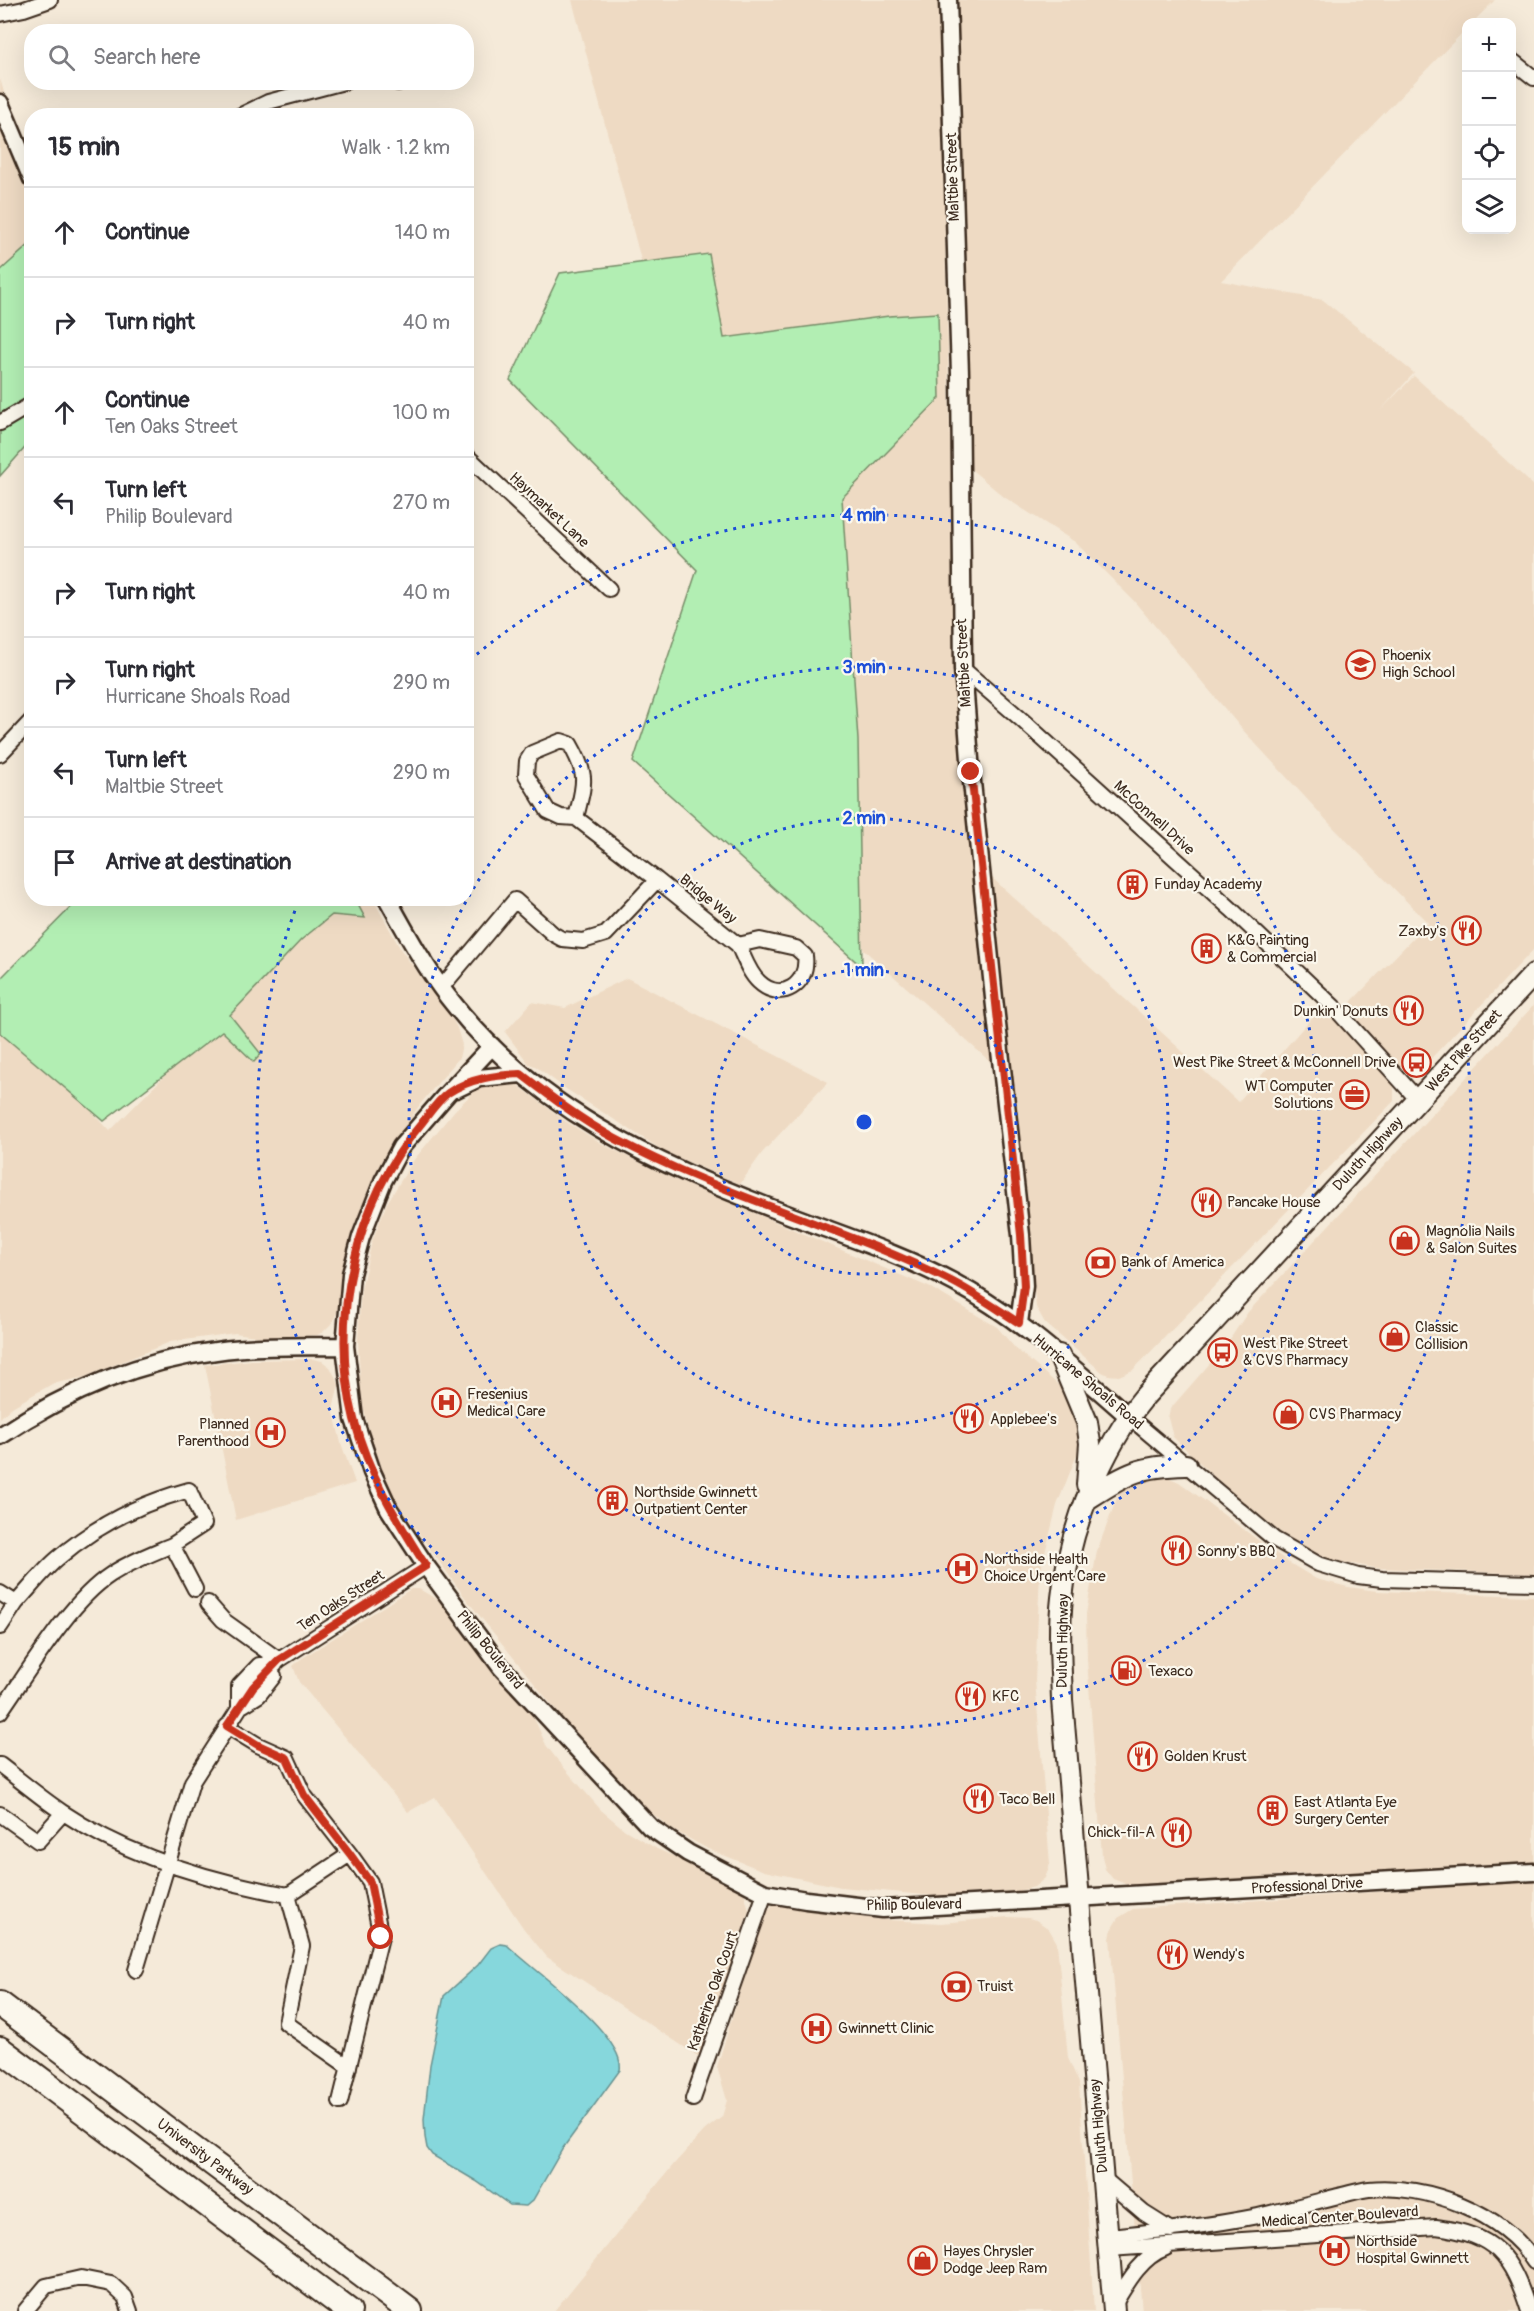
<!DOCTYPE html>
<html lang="en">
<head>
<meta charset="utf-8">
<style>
  body { margin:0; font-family:Pangolin,sans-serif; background:#f2f2f3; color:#2b2b33 }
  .controls { position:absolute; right:18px; top:18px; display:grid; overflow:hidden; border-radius:12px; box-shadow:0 6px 24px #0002 }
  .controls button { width:54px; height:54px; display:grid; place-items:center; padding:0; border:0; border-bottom:2px solid #e1e1e2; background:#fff; color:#2b2b33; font:30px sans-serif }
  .stop { position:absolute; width:18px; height:18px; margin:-14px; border:4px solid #c8321e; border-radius:50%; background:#fff }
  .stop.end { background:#c8321e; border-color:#fff; box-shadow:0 2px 6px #0008 }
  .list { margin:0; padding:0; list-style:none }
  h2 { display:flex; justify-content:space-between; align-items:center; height:78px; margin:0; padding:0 24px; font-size:26px }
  h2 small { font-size:20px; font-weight:400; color:#7c7c81 }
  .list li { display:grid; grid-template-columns:39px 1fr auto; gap:18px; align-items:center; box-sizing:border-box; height:90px; padding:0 24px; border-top:2px solid #e1e1e2 }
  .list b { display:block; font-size:22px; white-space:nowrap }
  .list p { margin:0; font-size:20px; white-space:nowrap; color:#7c7c81 }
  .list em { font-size:20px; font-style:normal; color:#7c7c81 }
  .icon { flex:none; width:33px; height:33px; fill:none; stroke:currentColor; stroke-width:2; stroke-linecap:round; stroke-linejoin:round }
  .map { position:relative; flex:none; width:1534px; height:2311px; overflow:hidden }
  .search { position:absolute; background:#fff; box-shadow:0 6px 24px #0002; left:24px; top:24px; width:450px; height:66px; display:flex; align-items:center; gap:15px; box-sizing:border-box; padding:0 21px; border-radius:24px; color:#7c7c81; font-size:22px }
  .panel { position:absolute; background:#fff; box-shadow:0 6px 24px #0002; left:24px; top:108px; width:450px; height:798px; border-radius:24px }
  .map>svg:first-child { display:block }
</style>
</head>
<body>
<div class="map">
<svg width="1534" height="2311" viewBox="0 0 1534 2311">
  <rect width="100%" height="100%" fill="#f5ead9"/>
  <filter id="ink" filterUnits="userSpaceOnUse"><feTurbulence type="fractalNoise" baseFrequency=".0167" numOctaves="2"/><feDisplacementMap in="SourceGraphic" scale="12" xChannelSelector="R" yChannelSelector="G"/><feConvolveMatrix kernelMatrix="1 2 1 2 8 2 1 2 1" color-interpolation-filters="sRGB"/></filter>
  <g filter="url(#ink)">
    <path fill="#eedac3" d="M572 0H939L956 675 964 787 994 1065 863 949 812 337 667 358Z
      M956 0H1495L1473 22H1466V29L1221 281 1323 300 1414 373 1380 411 1414 376 1534 486V949L1421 1069 1411 1071 1402 1068 1346 1011 1352 1001 1428 923 1330 824 1242 729 1133 600 1075 542 1004 497 966 465Z
      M0 79 32 183 31 243 0 271Z
      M990 876 1238 1102 1323 1005 1391 1081 1394 1088V1101L1133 1370 1119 1376 1108 1375 1102 1372 1045 1323 1036 1307Z
      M340 899H373L401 950 453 1020 457 1028 462 1045 459 1058 421 1103 387 1154 366 1199 351 1239 342 1277 337 1313 332 1323 323 1332 317 1335 269 1338 235 1333 170 1342 85 1377 52 1384 12 1407 0 1418V1013L110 1131Z
      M627 978 828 1082 762 1153 740 1184 667 1153 566 1089 535 1066 529 1064 505 1032 532 1002 565 1008Z
      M1534 1005V1574L1376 1568 1336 1561 1310 1552 1288 1538 1236 1498 1173 1437 1168 1418 1170 1409 1226 1345 1248 1312Z
      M493 1081 515 1083 565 1121 606 1146 674 1179 931 1288 997 1327 1015 1348 1062 1388 1071 1404 1080 1429 1079 1438 1078 1452 1057 1505 1040 1573 1035 1680 1050 1864 1045 1878 1034 1887 1012 1893 944 1897 841 1887 764 1871 708 1849 670 1828 615 1783 466 1599 403 1511 391 1492 373 1446 361 1399 358 1338 361 1290 372 1241 387 1203 413 1161 455 1110 477 1089Z
      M313 1359 322 1361 330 1367 339 1384 333 1409 341 1443 355 1483 236 1520 205 1365 252 1360Z
      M1163 1475 1179 1482 1288 1562 1316 1579 1348 1587 1377 1591 1534 1596V1866L1328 1879 1303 1874 1131 1886 1113 1879 1105 1869 1102 1856 1087 1660 1086 1614 1097 1551 1120 1490 1135 1478Z
      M411 1589H419L445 1604 534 1718 546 1745 559 1762 601 1810 625 1830 657 1849 717 1875 744 1892 749 1910 701 2058 547 1957 524 1929 435 1797 408 1812 299 1682 293 1666 301 1659Z
      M1534 1881V2311H1142L1110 1939 1112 1928 1118 1918 1133 1909Z
      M787 1903 832 1914 888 1920 941 1923 1008 1917 1028 1918 1036 1920 1049 1929 1057 1943 1068 2058 1079 2083 1094 2311H554L674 2164 705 2130 722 2117 727 2100 717 2067 763 1917 773 1905Z"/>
    <path fill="#b2eeb3" stroke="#768c68" stroke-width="1.5" d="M31 243V441L0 476V271Z
      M709 254 724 338 889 316 938 313 940 398 842 498 858 740 862 967 633 762 697 570 510 380 560 273Z
      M79 899H355L365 918 332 915 301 940 230 1015 261 1054 254 1062 222 1031 104 1121 0 1033V979Z"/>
    <path fill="#86d7dc" stroke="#689290" stroke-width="1.5" d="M500 1944 507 1945C531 1968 626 2036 620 2070L563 2148 533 2200 526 2206 510 2205 476 2181 432 2155 427 2148 425 2137 424 2119 430 2065 444 1996 478 1965 491 1948Z"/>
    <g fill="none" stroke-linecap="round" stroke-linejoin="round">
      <defs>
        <path id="minor" d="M0 14 24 9 50 0
          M1514 62 1534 78
          M397 82 398 83
          M239 116 268 102 344 82
          M0 423 32 404
          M466 455 609 589
          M963 669 1022 720 1231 909 1333 1006 1419 1101
          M561 741 570 744C589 777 584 783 576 818L561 817 548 811 526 775 527 761 532 753Z
          M0 754 32 720
          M576 818 657 880 738 945
          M760 940 796 948 805 956C809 984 781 1003 759 982 749 973 744 957 738 945Z
          M441 988 515 900 553 934 562 939 583 941 606 934 657 880
          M1128 1416 1274 1539 1318 1564 1358 1576 1382 1579 1534 1583
          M0 1593 16 1603 0 1627
          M16 1603C29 1589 42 1572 57 1559 95 1526 141 1503 189 1490L204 1524 172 1545
          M208 1603 223 1620 279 1660
          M243 1705 259 1695 274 1676
          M239 1708V1686L259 1665H275
          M0 1712C29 1671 69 1602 110 1575 129 1562 151 1554 172 1545L195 1589
          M227 1726 258 1745 287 1758 304 1795 350 1854 370 1882 381 1937 340 2102
          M0 1765C21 1781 41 1798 62 1812 129 1857 210 1881 288 1895
          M0 1814 38 1841 63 1813
          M136 1970 192 1782 253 1687 279 1660 426 1566
          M349 2067 286 2023 302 1946 288 1895 350 1854
          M693 2099 765 1893
          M1103 2178 1144 2213 1171 2230
          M1108 2236C1158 2231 1208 2226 1258 2216 1285 2210 1311 2203 1338 2196 1348 2194 1359 2190 1369 2189 1425 2183 1505 2213 1534 2262
          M1109 2249 1436 2227C1496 2235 1511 2255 1529 2311
          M1114 2305C1127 2283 1141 2257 1166 2248
          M25 2311 46 2286 81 2278 111 2284 125 2297 130 2311"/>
        <path id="tertiary" d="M948 0 960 374 963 669 971 772 994 998 1021 1235 1024 1286 1019 1323
          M0 103 32 179
          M387 898C406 932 424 966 448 997 534 1108 651 1162 779 1211 838 1234 899 1253 955 1283 1020 1318 1073 1368 1128 1416
          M492 1046 447 1094 401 1147 383 1181 361 1237 351 1274 345 1346 354 1419 372 1472 389 1509 426 1566 501 1667 650 1827 688 1853 765 1893 806 1900 883 1909 1534 1872
          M456 1089 479 1078 521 1074
          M0 1436C66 1392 137 1361 216 1351 259 1345 302 1347 345 1346"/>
        <path id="primary" d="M1059 1355 1087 1422 1090 1443 1087 1485
          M1086 1500C1127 1474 1137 1466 1186 1465
          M1114 2311 1062 1700C1061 1666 1058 1632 1062 1598 1069 1529 1101 1449 1145 1396L1534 974"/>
        <path id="motorway" d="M0 2004 410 2311
          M0 2049 349 2311"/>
      </defs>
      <use href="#minor" stroke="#3b2a1e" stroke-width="18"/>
      <use href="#tertiary" stroke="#3b2a1e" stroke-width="21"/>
      <use href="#primary" stroke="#3b2a1e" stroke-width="24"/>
      <use href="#motorway" stroke="#3b2a1e" stroke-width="28"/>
      <use href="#minor" stroke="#fbf7ec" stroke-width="14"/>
      <use href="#tertiary" stroke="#fbf7ec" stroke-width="16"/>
      <use href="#primary" stroke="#fbf7ec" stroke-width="20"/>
      <use href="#motorway" stroke="#fbf7ec" stroke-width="24"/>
    </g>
  </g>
  <g fill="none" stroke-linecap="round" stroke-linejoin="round" filter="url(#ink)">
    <path stroke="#c8321e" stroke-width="8" d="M381 1937 370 1882 350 1854 304 1795 287 1758 258 1745 227 1726 253 1687 279 1660 426 1566C396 1519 368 1473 354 1419 329 1320 355 1202 421 1124 429 1114 438 1100 448 1093 470 1078 496 1075 521 1074 551 1097 581 1120 614 1138 723 1197 844 1227 953 1282 976 1294 997 1309 1019 1323L1024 1286 1021 1235 971 772"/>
  </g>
  <g fill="none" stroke="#1d4ed8" stroke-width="3" stroke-dasharray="3 6">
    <circle cx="864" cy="1122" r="152"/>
    <circle cx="864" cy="1122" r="304"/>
    <circle cx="864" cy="1122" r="455"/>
    <path d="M470 660A607 607 0 1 1 299 900"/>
  </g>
  <defs>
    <symbol id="school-ring" viewBox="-11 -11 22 22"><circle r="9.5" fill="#fbf7ec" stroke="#c8321e" stroke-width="1.5"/><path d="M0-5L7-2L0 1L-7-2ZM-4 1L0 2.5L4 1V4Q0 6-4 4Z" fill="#c8321e"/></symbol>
    <symbol id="building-ring" viewBox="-11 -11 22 22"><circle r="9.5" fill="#fbf7ec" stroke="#c8321e" stroke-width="1.5"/><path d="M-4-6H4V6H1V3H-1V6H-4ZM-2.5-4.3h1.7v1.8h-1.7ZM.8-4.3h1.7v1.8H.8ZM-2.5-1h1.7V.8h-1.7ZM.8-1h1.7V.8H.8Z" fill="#c8321e"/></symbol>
    <symbol id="restaurant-ring" viewBox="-11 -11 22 22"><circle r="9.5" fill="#fbf7ec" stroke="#c8321e" stroke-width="1.5"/><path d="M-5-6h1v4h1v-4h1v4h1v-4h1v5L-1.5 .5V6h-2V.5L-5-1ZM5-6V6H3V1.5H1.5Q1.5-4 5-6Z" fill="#c8321e"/></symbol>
    <symbol id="bus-ring" viewBox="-11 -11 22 22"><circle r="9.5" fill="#fbf7ec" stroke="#c8321e" stroke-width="1.5"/><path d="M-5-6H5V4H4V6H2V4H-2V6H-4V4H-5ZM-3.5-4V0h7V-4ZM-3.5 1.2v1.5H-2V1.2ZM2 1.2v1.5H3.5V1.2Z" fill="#c8321e"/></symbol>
    <symbol id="office-ring" viewBox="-11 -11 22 22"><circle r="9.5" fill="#fbf7ec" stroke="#c8321e" stroke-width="1.5"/><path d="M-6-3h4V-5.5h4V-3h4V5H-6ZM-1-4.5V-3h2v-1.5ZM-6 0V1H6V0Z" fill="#c8321e"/></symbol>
    <symbol id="shop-ring" viewBox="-11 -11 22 22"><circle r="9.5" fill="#fbf7ec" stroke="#c8321e" stroke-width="1.5"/><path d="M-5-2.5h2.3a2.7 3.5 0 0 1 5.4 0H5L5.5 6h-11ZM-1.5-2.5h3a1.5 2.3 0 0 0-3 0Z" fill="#c8321e"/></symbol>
    <symbol id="bank-ring" viewBox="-11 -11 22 22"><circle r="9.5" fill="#fbf7ec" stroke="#c8321e" stroke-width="1.5"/><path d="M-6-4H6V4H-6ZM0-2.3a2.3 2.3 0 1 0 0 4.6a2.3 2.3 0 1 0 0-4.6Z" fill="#c8321e"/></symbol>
    <symbol id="hospital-ring" viewBox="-11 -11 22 22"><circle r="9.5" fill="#fbf7ec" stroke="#c8321e" stroke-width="1.5"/><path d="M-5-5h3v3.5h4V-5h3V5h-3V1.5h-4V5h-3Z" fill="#c8321e"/></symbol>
    <symbol id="fuel-ring" viewBox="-11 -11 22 22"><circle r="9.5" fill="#fbf7ec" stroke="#c8321e" stroke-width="1.5"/><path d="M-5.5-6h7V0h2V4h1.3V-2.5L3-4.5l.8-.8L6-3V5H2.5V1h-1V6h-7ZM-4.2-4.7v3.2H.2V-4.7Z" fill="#c8321e"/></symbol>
  </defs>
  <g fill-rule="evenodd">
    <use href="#school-ring" x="1344" y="648" width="33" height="33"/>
    <use href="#building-ring" x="1116" y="868" width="33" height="33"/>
    <use href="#restaurant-ring" x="1450" y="914" width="33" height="33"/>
    <use href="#building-ring" x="1190" y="932" width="33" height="33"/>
    <use href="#restaurant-ring" x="1392" y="994" width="33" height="33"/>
    <use href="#bus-ring" x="1400" y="1046" width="33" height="33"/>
    <use href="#office-ring" x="1338" y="1078" width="33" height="33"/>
    <use href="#restaurant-ring" x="1190" y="1186" width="33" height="33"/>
    <use href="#shop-ring" x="1388" y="1224" width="33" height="33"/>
    <use href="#bank-ring" x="1084" y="1246" width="33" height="33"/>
    <use href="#shop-ring" x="1378" y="1320" width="33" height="33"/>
    <use href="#bus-ring" x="1206" y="1336" width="33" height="33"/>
    <use href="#hospital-ring" x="430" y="1386" width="33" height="33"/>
    <use href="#shop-ring" x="1272" y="1398" width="33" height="33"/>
    <use href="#restaurant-ring" x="952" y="1402" width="33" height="33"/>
    <use href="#hospital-ring" x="254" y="1416" width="33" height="33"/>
    <use href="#building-ring" x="596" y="1484" width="33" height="33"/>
    <use href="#restaurant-ring" x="1160" y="1534" width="33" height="33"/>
    <use href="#hospital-ring" x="946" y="1552" width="33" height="33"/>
    <use href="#fuel-ring" x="1110" y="1654" width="33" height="33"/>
    <use href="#restaurant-ring" x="954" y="1680" width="33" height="33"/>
    <use href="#restaurant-ring" x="1126" y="1740" width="33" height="33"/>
    <use href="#restaurant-ring" x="962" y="1782" width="33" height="33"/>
    <use href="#building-ring" x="1256" y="1794" width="33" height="33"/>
    <use href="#restaurant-ring" x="1160" y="1816" width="33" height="33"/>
    <use href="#restaurant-ring" x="1156" y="1938" width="33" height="33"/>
    <use href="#bank-ring" x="940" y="1970" width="33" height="33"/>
    <use href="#hospital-ring" x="800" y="2012" width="33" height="33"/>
    <use href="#hospital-ring" x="1318" y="2234" width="33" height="33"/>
    <use href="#shop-ring" x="906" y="2244" width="33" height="33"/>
  </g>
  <g text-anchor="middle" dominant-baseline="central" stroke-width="4.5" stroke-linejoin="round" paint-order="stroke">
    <g font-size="15" fill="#3b2a1e" stroke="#fbf7ec">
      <text transform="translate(953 177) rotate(-92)">Maltbie Street</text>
      <text transform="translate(549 510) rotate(43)">Haymarket Lane</text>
      <text transform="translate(964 663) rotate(-93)">Maltbie Street</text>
      <text transform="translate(1154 818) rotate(42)">McConnell Drive</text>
      <text transform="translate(708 899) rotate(39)">Bridge Way</text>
      <text transform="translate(1464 1051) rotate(-48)">West Pike Street</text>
      <text transform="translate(1368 1154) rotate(-47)">Duluth Highway</text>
      <text transform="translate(1088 1382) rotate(40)">Hurricane Shoals Road</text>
      <text transform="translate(341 1601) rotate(-33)">Ten Oaks Street</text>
      <text transform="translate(1063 1641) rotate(-89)">Duluth Highway</text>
      <text transform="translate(490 1650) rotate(51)">Philip Boulevard</text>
      <text transform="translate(1307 1886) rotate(-3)">Professional Drive</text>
      <text transform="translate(914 1905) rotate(-1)">Philip Boulevard</text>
      <text transform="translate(713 1991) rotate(-71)">Katherine Oak Court</text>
      <text transform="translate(1099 2126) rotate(-95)">Duluth Highway</text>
      <text transform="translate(205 2157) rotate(37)">University Parkway</text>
      <text transform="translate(1340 2217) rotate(-4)">Medical Center Boulevard</text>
    </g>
    <g font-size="15" fill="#3b2a1e" stroke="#fbf7ec" text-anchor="start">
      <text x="1382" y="655">Phoenix<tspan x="1382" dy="17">High School</tspan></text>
      <text x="1154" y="884">Funday Academy</text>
      <text x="1446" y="931" text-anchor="end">Zaxby's</text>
      <text x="1227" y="940">K&amp;G Painting<tspan x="1227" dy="17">&amp; Commercial</tspan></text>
      <text x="1388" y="1011" text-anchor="end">Dunkin' Donuts</text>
      <text x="1396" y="1062" text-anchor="end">West Pike Street &amp; McConnell Drive</text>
      <text x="1333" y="1086" text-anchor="end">WT Computer<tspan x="1333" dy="17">Solutions</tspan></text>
      <text x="1227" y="1202">Pancake House</text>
      <text x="1426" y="1231">Magnolia Nails<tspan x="1426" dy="17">&amp; Salon Suites</tspan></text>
      <text x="1121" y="1262">Bank of America</text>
      <text x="1415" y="1327">Classic<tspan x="1415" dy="17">Collision</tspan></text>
      <text x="1243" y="1343">West Pike Street<tspan x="1243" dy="17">&amp; CVS Pharmacy</tspan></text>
      <text x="467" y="1394">Fresenius<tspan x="467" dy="17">Medical Care</tspan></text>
      <text x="1309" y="1414">CVS Pharmacy</text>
      <text x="990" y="1419">Applebee's</text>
      <text x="249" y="1424" text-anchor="end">Planned<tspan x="249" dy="17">Parenthood</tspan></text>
      <text x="634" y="1492">Northside Gwinnett<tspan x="634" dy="17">Outpatient Center</tspan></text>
      <text x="1197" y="1551">Sonny's BBQ</text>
      <text x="984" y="1559">Northside Health<tspan x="984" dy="17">Choice Urgent Care</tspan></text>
      <text x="1148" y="1671">Texaco</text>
      <text x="992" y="1696">KFC</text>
      <text x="1164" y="1756">Golden Krust</text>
      <text x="999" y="1799">Taco Bell</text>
      <text x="1294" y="1802">East Atlanta Eye<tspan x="1294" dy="17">Surgery Center</tspan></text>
      <text x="1155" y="1832" text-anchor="end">Chick-fil-A</text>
      <text x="1193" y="1954">Wendy's</text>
      <text x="977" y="1986">Truist</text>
      <text x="838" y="2028">Gwinnett Clinic</text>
      <text x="1356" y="2241">Northside<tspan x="1356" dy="17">Hospital Gwinnett</tspan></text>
      <text x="943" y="2251">Hayes Chrysler<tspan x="943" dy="17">Dodge Jeep Ram</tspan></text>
    </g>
  </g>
  <circle cx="864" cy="1122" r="9" fill="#1d4ed8" stroke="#fbf7ec" stroke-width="3"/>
  <g font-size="18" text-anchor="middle" font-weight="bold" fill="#1d4ed8" stroke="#fbf7ec" stroke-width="4.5" stroke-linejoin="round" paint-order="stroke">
    <text x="864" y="521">4 min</text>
    <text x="864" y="673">3 min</text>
    <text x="864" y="824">2 min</text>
    <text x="864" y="976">1 min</text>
  </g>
</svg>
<div class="controls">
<button>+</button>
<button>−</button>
<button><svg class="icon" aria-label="locate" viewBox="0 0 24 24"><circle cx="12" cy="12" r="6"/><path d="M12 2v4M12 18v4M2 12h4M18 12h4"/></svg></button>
<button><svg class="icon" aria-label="layers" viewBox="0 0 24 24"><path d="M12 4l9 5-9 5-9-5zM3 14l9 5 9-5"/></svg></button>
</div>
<div class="stop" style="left:381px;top:1937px"></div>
<div class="stop end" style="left:971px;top:772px"></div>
<div class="search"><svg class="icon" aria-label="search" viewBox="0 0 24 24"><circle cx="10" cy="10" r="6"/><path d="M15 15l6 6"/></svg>Search here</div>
<section class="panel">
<h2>15 min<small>Walk · 1.2 km</small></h2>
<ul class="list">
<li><svg class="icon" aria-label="ahead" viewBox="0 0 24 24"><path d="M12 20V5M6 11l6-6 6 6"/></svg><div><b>Continue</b></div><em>140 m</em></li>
<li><svg class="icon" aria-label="right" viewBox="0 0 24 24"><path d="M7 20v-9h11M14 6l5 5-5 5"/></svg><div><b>Turn right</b></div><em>40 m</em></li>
<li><svg class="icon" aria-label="ahead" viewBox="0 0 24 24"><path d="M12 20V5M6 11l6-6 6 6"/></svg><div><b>Continue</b><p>Ten Oaks Street</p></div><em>100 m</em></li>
<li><svg class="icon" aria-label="left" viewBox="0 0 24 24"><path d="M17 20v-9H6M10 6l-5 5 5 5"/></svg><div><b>Turn left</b><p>Philip Boulevard</p></div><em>270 m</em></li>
<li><svg class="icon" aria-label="right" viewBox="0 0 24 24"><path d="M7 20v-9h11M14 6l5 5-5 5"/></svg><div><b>Turn right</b></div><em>40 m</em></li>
<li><svg class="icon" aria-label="right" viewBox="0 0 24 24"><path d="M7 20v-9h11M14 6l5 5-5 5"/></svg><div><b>Turn right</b><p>Hurricane Shoals Road</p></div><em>290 m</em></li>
<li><svg class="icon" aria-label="left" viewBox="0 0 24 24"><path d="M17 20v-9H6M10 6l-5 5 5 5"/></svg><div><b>Turn left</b><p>Maltbie Street</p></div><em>290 m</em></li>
<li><svg class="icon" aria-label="arrive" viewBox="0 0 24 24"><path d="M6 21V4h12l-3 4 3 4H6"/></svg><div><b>Arrive at destination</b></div></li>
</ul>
</section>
</div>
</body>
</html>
